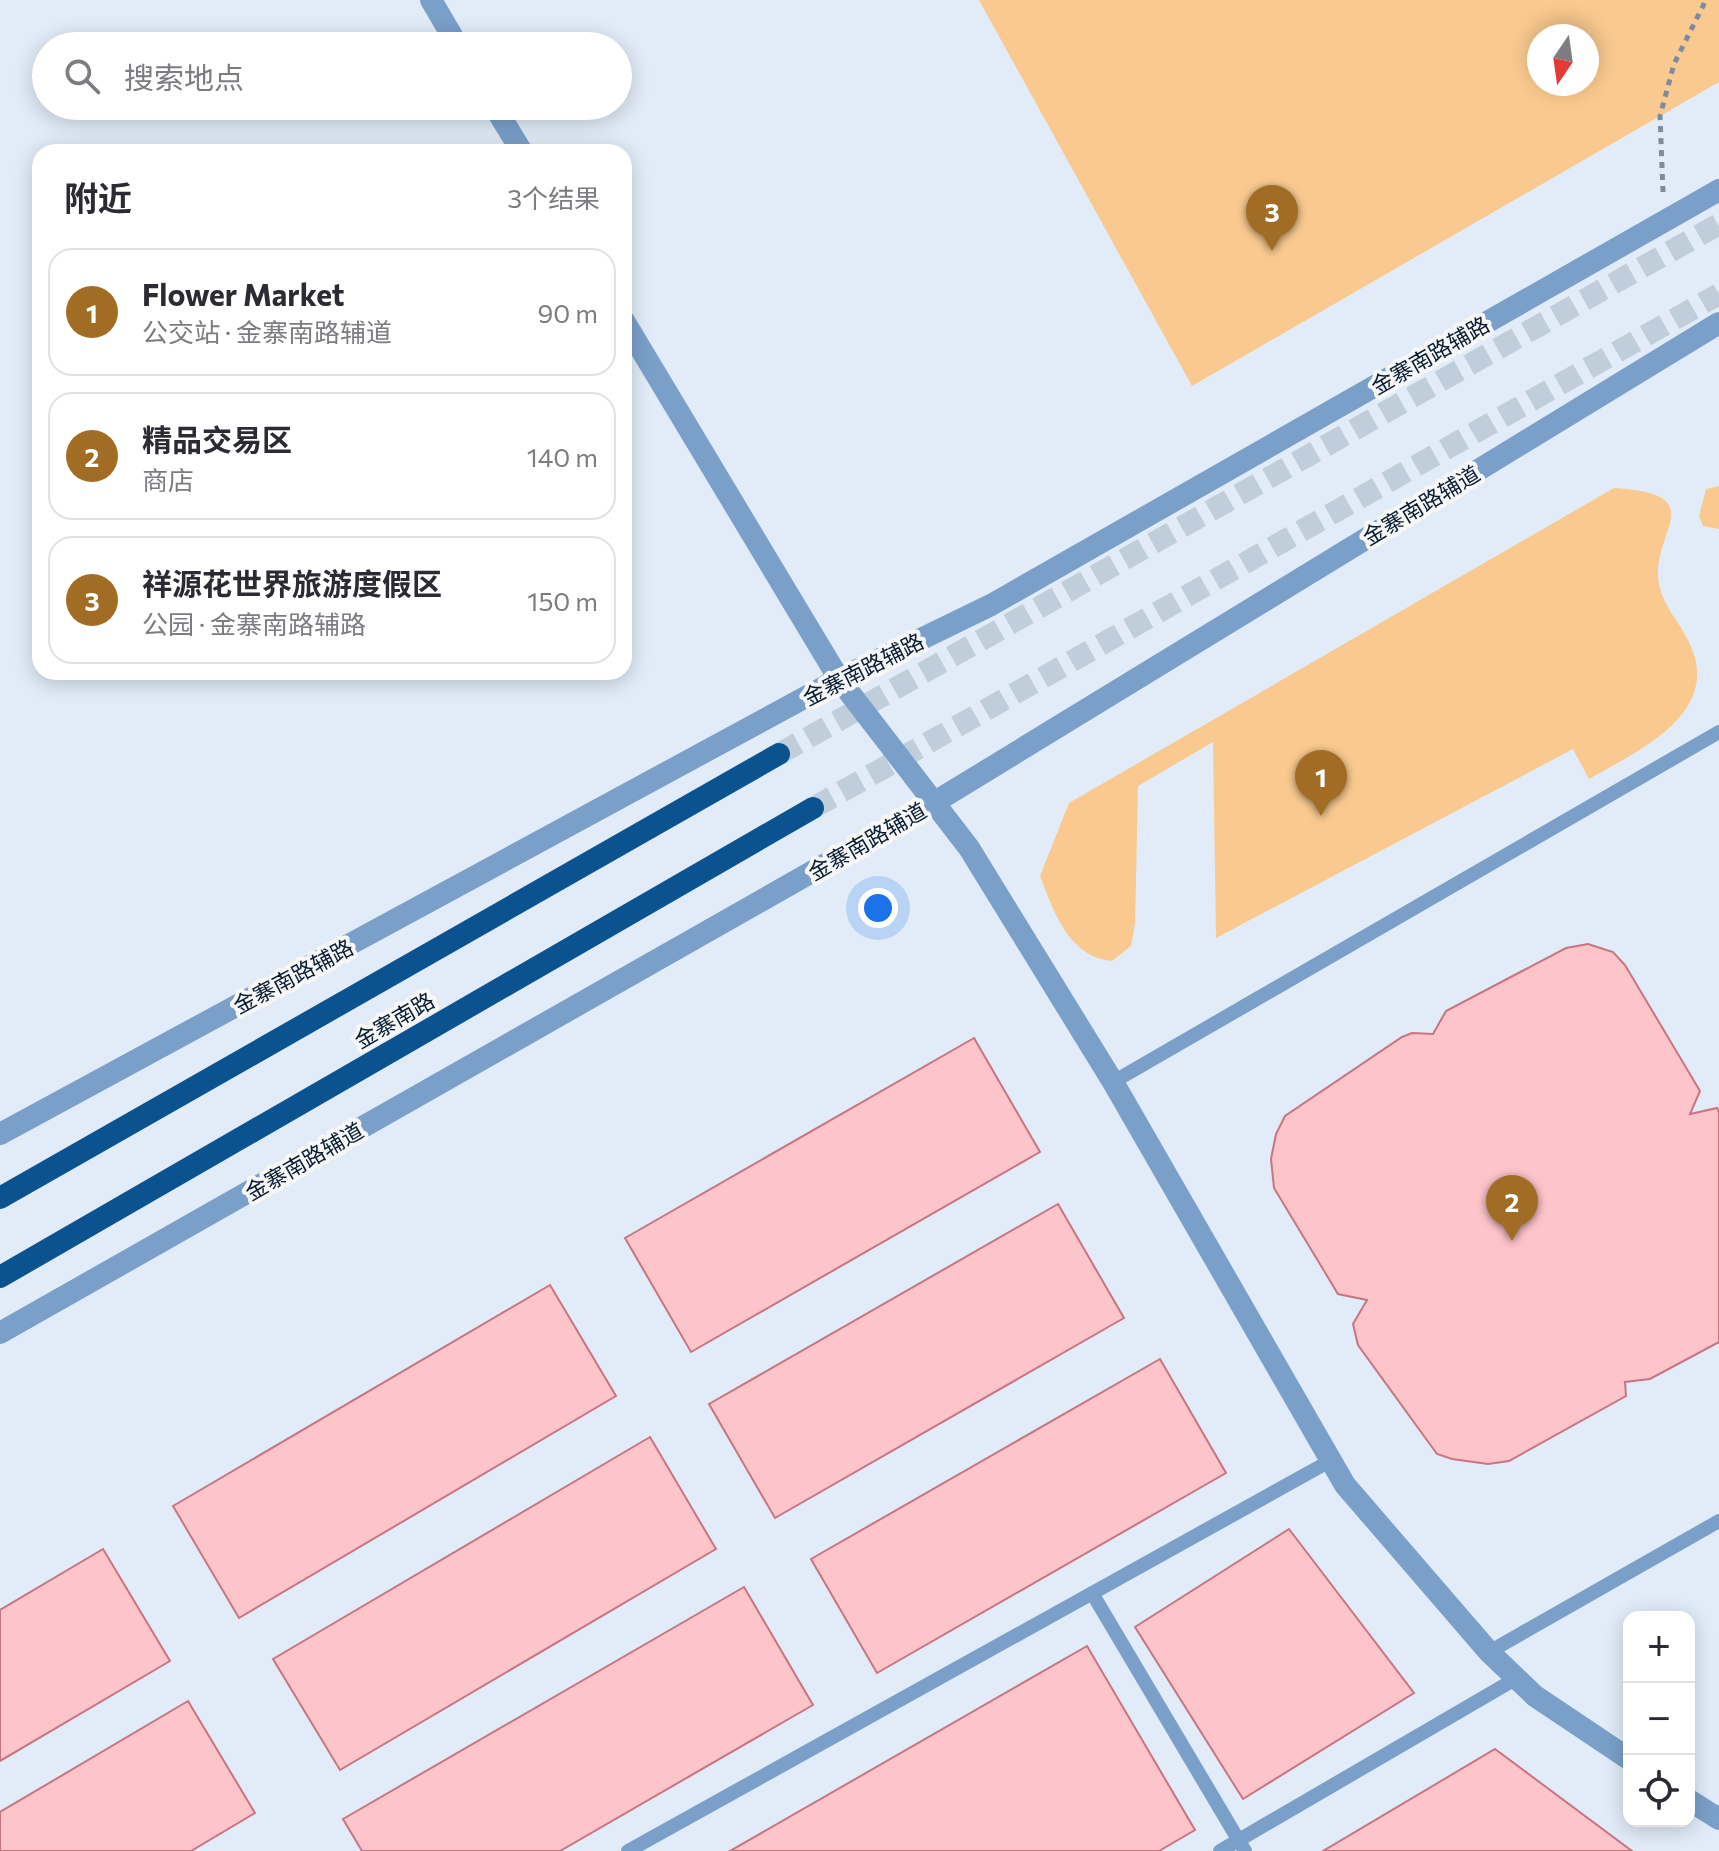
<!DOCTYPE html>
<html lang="zh">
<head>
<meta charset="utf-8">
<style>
  body { margin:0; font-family:Commissioner,"Noto Sans SC",sans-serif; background:#f7f7f7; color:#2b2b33 }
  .controls { position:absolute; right:24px; bottom:24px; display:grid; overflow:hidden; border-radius:16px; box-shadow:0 4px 20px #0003 }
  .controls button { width:72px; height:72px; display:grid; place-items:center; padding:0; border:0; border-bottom:2px solid #e1e1e2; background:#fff; color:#2b2b33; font:40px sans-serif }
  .compass { position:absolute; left:1527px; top:24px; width:72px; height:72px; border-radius:50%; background:#fff; box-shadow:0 4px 20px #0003; rotate:193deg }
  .you { position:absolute; left:878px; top:908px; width:28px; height:28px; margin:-20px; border:6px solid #fff; border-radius:50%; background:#1a73e8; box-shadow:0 0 0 12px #1a73e833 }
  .badge { display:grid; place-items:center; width:52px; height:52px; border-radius:50%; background:#a16d24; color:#fff; font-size:26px; font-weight:700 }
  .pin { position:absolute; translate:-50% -66px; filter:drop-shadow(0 2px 4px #0008) }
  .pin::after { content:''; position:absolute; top:42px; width:28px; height:24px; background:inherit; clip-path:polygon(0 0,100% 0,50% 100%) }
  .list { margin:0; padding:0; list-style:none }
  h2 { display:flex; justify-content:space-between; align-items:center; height:104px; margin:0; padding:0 32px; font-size:34px }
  h2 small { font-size:26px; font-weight:400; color:#7c7c81 }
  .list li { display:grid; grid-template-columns:52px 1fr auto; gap:24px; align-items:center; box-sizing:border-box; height:128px; margin:0 16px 16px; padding:0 16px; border:2px solid #e1e1e2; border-radius:24px }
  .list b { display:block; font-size:30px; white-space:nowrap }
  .list p { margin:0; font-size:26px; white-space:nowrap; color:#7c7c81 }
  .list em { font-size:26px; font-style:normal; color:#7c7c81 }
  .icon { flex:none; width:44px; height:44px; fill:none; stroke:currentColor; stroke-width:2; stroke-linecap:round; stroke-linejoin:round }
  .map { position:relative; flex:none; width:1719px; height:1851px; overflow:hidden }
  .search { position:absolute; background:#fff; box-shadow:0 4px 20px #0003; left:32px; top:32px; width:600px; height:88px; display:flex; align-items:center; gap:20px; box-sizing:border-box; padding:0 28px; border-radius:44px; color:#7c7c81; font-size:30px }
  .panel { position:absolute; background:#fff; box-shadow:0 4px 20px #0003; left:32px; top:144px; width:600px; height:536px; border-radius:24px }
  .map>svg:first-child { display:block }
</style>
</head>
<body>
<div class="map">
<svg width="1719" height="1851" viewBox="0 0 1719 1851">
  <rect width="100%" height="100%" fill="#e1ecf8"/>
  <path fill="#f9c98f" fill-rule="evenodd" d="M979 0H1719V82L1192 386ZM1539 36H1587V84H1539Z
    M1719 486V529L1703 526 1699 516 1706 489Z
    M1614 488C1715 494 1649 533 1659 584 1663 607 1684 627 1692 649 1719 716 1634 753 1589 779L1573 749 1216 938 1213 742 1138 786 1135 924 1131 946 1112 961C1069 957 1054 912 1040 876L1069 803Z"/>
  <path fill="#fdc4ca" stroke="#c77581" stroke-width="2" d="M1588 944 1613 952 1625 965 1700 1091 1690 1114 1717 1108 1719 1112V1342L1650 1379 1625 1382 1626 1396 1509 1461 1488 1464 1452 1459 1437 1454 1358 1345 1353 1324 1367 1300 1338 1294 1274 1188 1271 1159 1276 1134 1285 1116 1402 1037 1412 1033 1433 1034 1446 1011 1566 948Z
    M974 1038 1040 1152 691 1352 625 1238Z
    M1058 1204 1124 1318 775 1518 709 1404Z
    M550 1285 616 1396 239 1618 173 1506Z
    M1160 1359 1226 1473 877 1673 811 1559Z
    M650 1437 716 1549 340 1770 273 1659Z
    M1289 1529 1414 1693 1243 1799 1135 1627Z
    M103 1549 170 1661 0 1761V1610Z
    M744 1587 813 1705 560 1851H362L343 1819Z
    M1087 1646 1195 1830 1159 1851H730Z
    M188 1701 255 1813 191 1851H0V1812Z
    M1495 1749 1632 1851H1323Z"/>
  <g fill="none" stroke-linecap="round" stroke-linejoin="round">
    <path stroke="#c0cdda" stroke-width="22" stroke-dasharray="22 11" stroke-linecap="butt" d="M779 754 1719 224
      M813 808 1719 294"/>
    <path stroke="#7d8c9d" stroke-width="5" stroke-dasharray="6 6" stroke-linecap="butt" d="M1663 192 1660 116 1674 64 1706 0"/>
    <path stroke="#7aa0c9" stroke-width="14" d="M1113 1082 1719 732
      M1092 1593 1245 1851
      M1489 1652 1719 1521
      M628 1851 1330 1461
      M1220 1851 1517 1678"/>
    <path stroke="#7aa0c9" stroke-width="22" d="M431 0 458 46
      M494 106 522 152
      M624 321 839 679 969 848 1113 1082 1345 1485 1489 1652 1535 1696 1629 1759
      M1689 1800 1719 1819"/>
    <path stroke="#7aa0c9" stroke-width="22" d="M0 1134 839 679 991 605 1719 190
      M0 1333 935 802 1719 323"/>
    <path stroke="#0a5290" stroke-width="22" d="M0 1198 779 754
      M0 1277 813 808"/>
  </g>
  <g text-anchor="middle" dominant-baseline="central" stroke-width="8" stroke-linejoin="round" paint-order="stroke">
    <g font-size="22" fill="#071c33" stroke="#f7f7f7">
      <text transform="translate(1430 355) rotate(-30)">金寨南路辅路</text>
      <text transform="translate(1421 505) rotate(-31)">金寨南路辅道</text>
      <text transform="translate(863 669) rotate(-27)">金寨南路辅路</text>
      <text transform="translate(867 841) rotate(-30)">金寨南路辅道</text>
      <text transform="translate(293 976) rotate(-28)">金寨南路辅路</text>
      <text transform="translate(394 1020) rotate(-30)">金寨南路</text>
      <text transform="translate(304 1161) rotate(-30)">金寨南路辅道</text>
    </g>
  </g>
</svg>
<div class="controls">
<button>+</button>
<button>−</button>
<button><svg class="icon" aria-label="locate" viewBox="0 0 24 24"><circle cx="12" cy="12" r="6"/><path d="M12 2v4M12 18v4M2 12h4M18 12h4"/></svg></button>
</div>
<svg class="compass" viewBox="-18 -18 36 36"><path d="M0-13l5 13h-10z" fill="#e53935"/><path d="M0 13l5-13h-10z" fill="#7c7c81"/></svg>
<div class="you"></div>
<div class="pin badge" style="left:1321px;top:816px">1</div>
<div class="pin badge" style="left:1512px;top:1241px">2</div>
<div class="pin badge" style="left:1272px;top:251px">3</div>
<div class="search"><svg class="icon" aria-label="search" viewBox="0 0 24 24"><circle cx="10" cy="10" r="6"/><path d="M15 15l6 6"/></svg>搜索地点</div>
<section class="panel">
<h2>附近<small>3个结果</small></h2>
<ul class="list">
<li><span class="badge">1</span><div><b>Flower Market</b><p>公交站 · 金寨南路辅道</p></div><em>90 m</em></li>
<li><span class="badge">2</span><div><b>精品交易区</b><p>商店</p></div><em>140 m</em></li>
<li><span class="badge">3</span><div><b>祥源花世界旅游度假区</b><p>公园 · 金寨南路辅路</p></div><em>150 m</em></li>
</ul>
</section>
</div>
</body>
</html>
